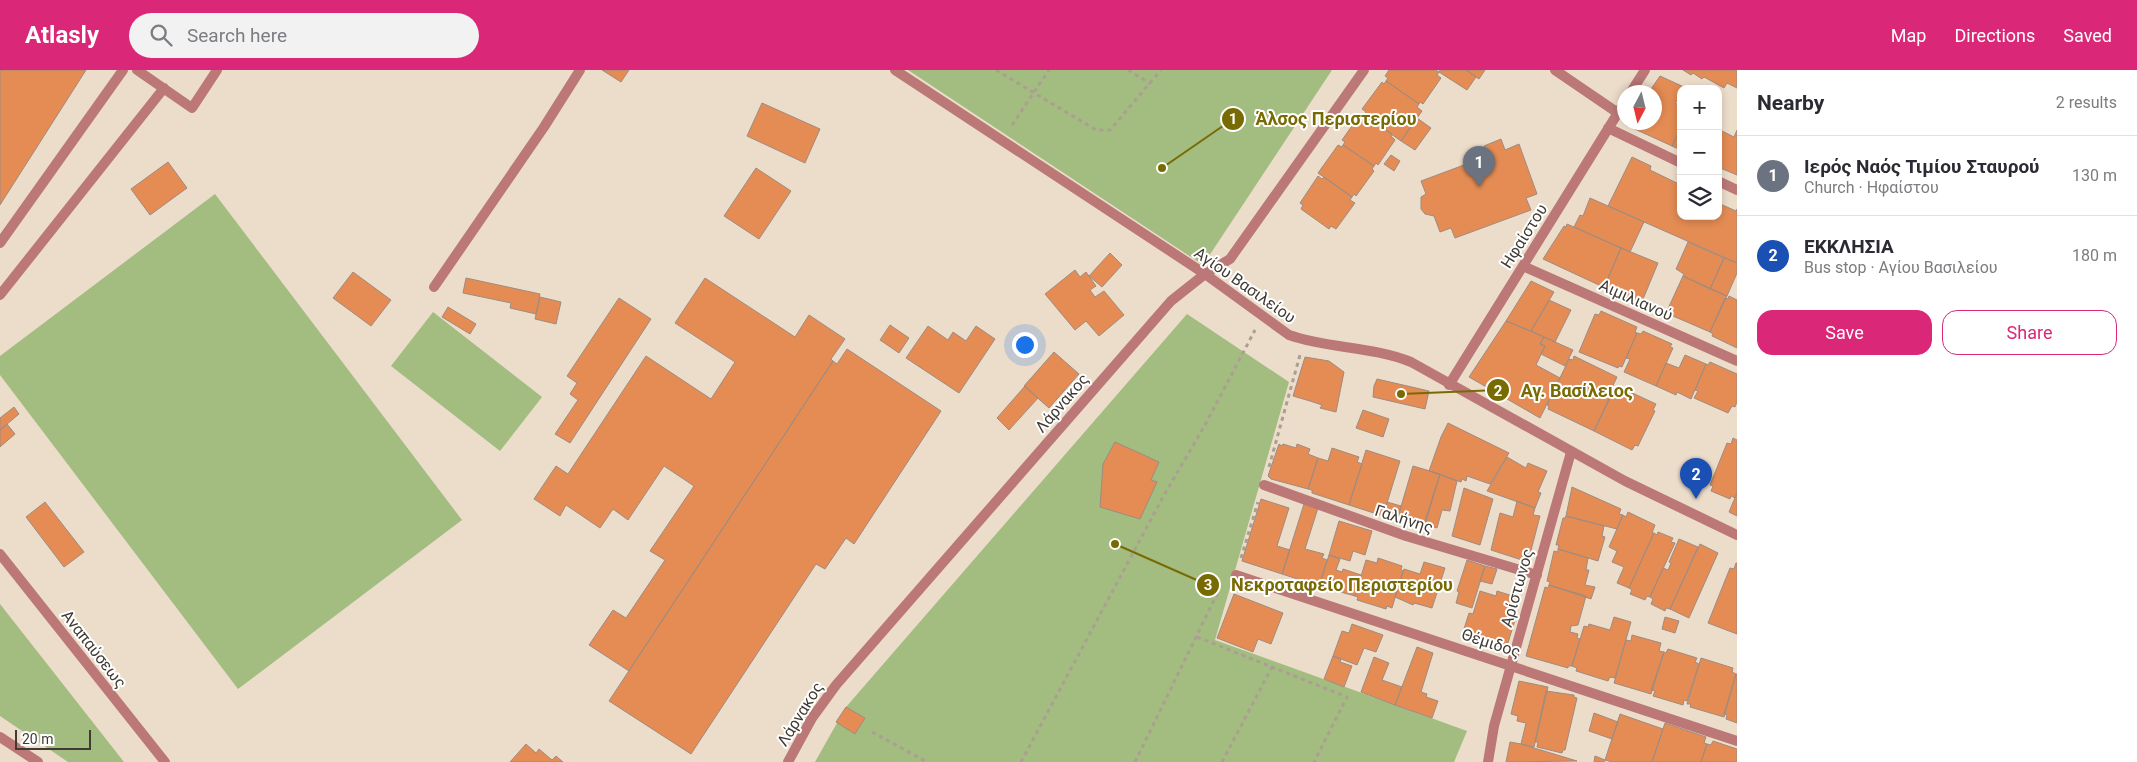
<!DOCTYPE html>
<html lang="en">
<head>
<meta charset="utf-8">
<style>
  body { margin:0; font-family:Roboto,sans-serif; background:#f2f2f3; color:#2b2b33 }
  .controls { position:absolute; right:15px; top:15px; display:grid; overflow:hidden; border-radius:10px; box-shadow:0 2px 8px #0003 }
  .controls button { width:45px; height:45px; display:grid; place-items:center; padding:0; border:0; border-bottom:1px solid #e1e1e2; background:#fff; color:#2b2b33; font:25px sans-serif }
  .compass { position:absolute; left:1617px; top:15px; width:45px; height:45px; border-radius:50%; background:#fff; box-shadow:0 2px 8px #0003; rotate:187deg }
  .scale { position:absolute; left:15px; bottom:12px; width:76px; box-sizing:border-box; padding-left:5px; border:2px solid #403a33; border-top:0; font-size:14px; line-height:18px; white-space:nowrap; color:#403a33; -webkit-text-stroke:4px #fff; paint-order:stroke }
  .you { position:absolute; left:1024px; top:274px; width:18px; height:18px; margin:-12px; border:4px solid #fff; border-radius:50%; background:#1a73e8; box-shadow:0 0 0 8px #1a73e833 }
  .badge { display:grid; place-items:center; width:32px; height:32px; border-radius:50%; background:#db2777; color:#fff; font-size:16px; font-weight:700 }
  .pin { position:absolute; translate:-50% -41px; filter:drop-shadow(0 1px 2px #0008) }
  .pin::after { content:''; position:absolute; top:26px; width:18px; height:15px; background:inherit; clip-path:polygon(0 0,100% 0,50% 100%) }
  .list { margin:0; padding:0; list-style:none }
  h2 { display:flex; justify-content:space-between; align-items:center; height:65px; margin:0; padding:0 20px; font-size:21px }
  h2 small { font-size:16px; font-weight:400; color:#7c7c81 }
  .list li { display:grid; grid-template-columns:32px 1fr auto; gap:15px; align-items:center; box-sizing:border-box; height:80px; padding:0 20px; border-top:1px solid #e1e1e2 }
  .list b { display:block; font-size:19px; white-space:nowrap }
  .list p { margin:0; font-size:16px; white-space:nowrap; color:#7c7c81 }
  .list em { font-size:16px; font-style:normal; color:#7c7c81 }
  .actions { display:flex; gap:10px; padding:15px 20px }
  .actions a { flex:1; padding:11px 0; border:1px solid #db2777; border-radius:15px; text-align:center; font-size:18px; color:#db2777 }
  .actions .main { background:#db2777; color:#fff }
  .icon { flex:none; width:28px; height:28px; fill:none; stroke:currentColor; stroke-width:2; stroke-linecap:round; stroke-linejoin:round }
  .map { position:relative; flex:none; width:1737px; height:692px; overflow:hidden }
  header { display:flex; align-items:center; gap:30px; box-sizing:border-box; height:70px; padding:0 25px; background:#db2777; color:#fff }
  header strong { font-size:24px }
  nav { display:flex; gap:28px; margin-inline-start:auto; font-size:18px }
  .search { width:350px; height:45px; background:#f2f2f3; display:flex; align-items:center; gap:12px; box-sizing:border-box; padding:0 18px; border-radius:28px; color:#7c7c81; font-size:19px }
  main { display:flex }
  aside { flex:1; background:#fff }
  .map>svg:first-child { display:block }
</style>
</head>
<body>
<header>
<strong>Atlasly</strong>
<div class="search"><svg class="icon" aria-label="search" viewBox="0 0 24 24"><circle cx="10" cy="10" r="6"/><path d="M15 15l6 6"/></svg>Search here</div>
<nav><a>Map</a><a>Directions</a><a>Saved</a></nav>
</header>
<main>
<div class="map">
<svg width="1737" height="692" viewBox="0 0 1737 692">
  <rect width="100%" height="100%" fill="#ecddcb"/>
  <path fill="#a3bc80" d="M908 0H1332L1203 195Z
    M215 124 462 450 238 619 0 305V286Z
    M433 242 542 327 500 381 391 296Z
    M1187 244 1289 312 1215 570 1467 661 1454 692H815L846 637Z
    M0 534 124 692H68L0 646Z"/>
  <path fill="#e48c54" stroke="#9f8b80" d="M0 0H86L0 135Z
    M602 0H629L621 12Z
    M1389 0H1436L1439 2 1437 5 1441 8 1423 34 1420 32 1419 34 1386 11 1388 8 1385 6Z
    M1440 0H1466L1476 7 1467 20 1439 2Z
    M1466 0H1485L1479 9Z
    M1683 0H1737V18L1727 13 1724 18 1704 7 1702 9 1693 3 1691 5Z
    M1660 6 1684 17 1681 19V32L1678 30 1675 33 1681 36V57L1672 76 1626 55 1628 52H1654V22H1649Z
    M1386 11 1419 34 1417 37 1422 41 1401 71 1364 45 1366 42 1362 39 1382 12 1384 14Z
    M762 33 820 59 805 93 747 66Z
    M1361 43 1392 64 1391 66 1395 70 1378 95 1376 93 1374 96 1343 75 1345 72 1342 70Z
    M1417 48 1431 58 1415 80 1401 71Z
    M1681 57V80L1672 76Z
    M1718 59 1734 67 1737 60V105L1718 97Z
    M1501 69 1505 80 1519 74 1537 124 1526 128 1531 140 1455 168 1451 158 1440 162 1434 146 1425 144 1421 139V127L1426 124 1421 111 1488 86 1484 76Z
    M1338 75 1342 77 1343 75 1374 96 1372 99 1374 101 1356 126 1354 124 1352 127 1318 103Z
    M1391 85 1400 91 1394 101 1384 94Z
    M1632 87 1651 96 1650 100 1681 115V146H1718V133L1736 141 1737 139V193L1608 136Z
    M168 92 187 118 150 145 131 119Z
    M756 98 791 121 759 169 724 146Z
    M1318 106 1322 109 1324 107 1352 127 1350 130 1355 133 1336 159 1331 156 1329 159 1301 139 1303 135 1300 133Z
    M1590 128 1644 152 1630 182 1574 157 1580 145 1583 146Z
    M1567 154 1621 178 1605 215 1602 213 1601 216 1543 189 1564 156 1566 157Z
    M1688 172 1724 188 1710 219 1683 206 1684 204 1676 199Z
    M1621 178 1658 193 1641 234 1607 220 1609 216 1605 215Z
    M1110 183 1122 195 1102 217 1089 206Z
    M1724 188 1737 193V203L1727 226 1710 219Z
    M1075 200 1080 207 1086 202 1096 216 1090 220 1095 227 1104 221 1124 245 1099 266 1086 251 1075 260 1045 224Z
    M353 202 391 230 371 256 333 228Z
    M1683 206 1727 226 1710 262 1666 243Z
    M466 208 540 224 536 244 510 238 511 233 463 223Z
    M705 208 795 267 809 245 845 269 831 289 833 291 629 601 589 575 613 540 626 548 665 490 650 481 694 416 664 396 628 450 613 439 600 458 566 435 560 446 534 429 556 396 568 404 646 286 711 329 735 292 675 253Z
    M1531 211 1554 222 1531 261 1506 251Z
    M1729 226 1737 230V278L1712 266 1713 264 1710 262 1725 228 1728 229Z
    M540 227 561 232 556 254 535 249Z
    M619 228 651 249 570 373 555 364 578 330 570 324 577 313 567 306Z
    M1549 230 1571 240 1555 272 1531 261Z
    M448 237 476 254 470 264 442 247Z
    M1601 241 1637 257 1635 262 1637 263 1622 297 1619 296 1618 298 1579 282 1595 244 1599 245Z
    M1506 251 1544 267 1540 274 1545 276 1536 295 1560 308 1540 348 1469 307Z
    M890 255 909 268 899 283 880 270Z
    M928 256 948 270 953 262 966 271 976 256 995 269 959 323 906 288Z
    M1643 261 1672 274 1670 277 1673 278 1656 316 1624 302 1630 289 1626 288 1637 263 1641 264Z
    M1544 267 1573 280 1565 296 1541 284 1545 276 1540 274Z
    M847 279 941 341 854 474 846 468 825 499 816 494 691 684 609 631 833 291 837 294Z
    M1054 282 1079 304 1049 338 1024 316Z
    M1685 285 1706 294 1691 329 1677 322 1676 325 1656 316 1666 293 1679 298Z
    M1574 286 1617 307 1608 326 1610 328 1594 361 1548 339 1549 336 1547 335 1569 289 1573 290Z
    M1305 287 1329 291 1344 302 1336 342 1320 338 1322 335 1310 331 1293 326Z
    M1710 292 1737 304V332L1735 337 1732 336 1728 343 1694 328 1698 321 1695 320 1706 294 1708 295Z
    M1377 309 1429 321 1425 339 1373 327 1374 316Z
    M1025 316 1038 328 1009 360 997 348Z
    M1613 320 1624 325 1626 320 1656 334 1653 340 1655 341 1638 376 1635 375 1632 380 1594 361Z
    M14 337 19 344 0 360V348Z
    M1363 340 1389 349 1383 367 1356 358Z
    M1448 353 1509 383 1490 414 1467 406 1466 411 1462 409 1461 412 1429 401 1441 367Z
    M7 354 15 364 0 377V360Z
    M1733 368 1737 370V423L1735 428 1731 426 1730 429 1711 421 1713 416 1710 415 1727 373 1731 374Z
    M1115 372 1159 392 1151 410 1157 412 1140 449 1100 437 1103 394Z
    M1279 374 1282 376 1283 374 1296 378 1297 374 1310 379 1308 384 1318 388 1308 419 1271 409 1268 406Z
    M1332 378 1359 387 1357 392 1362 394 1349 435 1312 423V420L1308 419 1318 388 1328 391Z
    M1366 380 1400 391 1383 446 1349 435Z
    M1507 387 1526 398 1528 393 1547 401 1538 422 1541 423 1535 438 1487 421Z
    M1413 396 1440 404 1424 458 1397 450Z
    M1440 404 1457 411 1450 441 1442 440 1437 458 1424 454Z
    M1572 417 1621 439 1619 444 1623 445 1617 459 1566 446Z
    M1464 418 1493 429 1480 475 1452 466Z
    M1737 423V446L1729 442Z
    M1261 429 1289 438 1277 476 1290 480 1282 504 1242 491Z
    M1517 431 1535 438 1533 445 1540 446 1528 492 1491 480 1500 443 1513 447Z
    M45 432 84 482 64 497 26 447Z
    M1387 432 1401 436 1397 450 1383 446Z
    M1304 434 1318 438 1305 479 1324 484 1322 488 1327 490 1319 516 1282 504Z
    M1628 442 1655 455 1652 463H1654L1629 518 1617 513 1624 497 1612 492 1617 481 1609 477 1623 445 1626 447Z
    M1566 446 1604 456 1602 466 1605 467 1598 491 1558 479 1559 475H1556L1563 448H1565Z
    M1339 451 1372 461 1365 485 1353 481 1350 491 1329 485Z
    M1658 462 1673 468 1671 472 1675 473 1650 527 1647 526 1645 530 1630 524 1632 520 1629 518 1654 463 1657 465Z
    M1679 469 1698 477 1670 539 1666 538 1665 541 1651 534 1653 529 1650 527 1663 498 1668 500 1671 493 1669 492Z
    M1700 474 1718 483 1689 548 1670 539Z
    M1558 479 1588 488 1586 500H1589L1585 515 1595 517 1591 529 1549 515 1550 512 1547 511 1554 481 1558 482Z
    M1329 485 1340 489 1336 500 1342 502 1343 499 1361 505 1355 526 1319 516Z
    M1378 488 1402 496 1401 500 1403 501 1392 538 1387 536 1386 539 1357 530 1358 527 1355 526 1366 490 1377 493Z
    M1467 490 1485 496 1472 538 1456 533 1459 522 1457 521Z
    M1424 492 1445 498 1432 538 1414 533 1413 535 1395 527 1404 499 1420 504Z
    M1736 493H1737V564L1708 553 1730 498 1734 499Z
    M1485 496 1497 499 1492 514 1480 511Z
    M1549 515 1586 526 1578 555 1571 556 1570 562 1578 564 1577 568 1580 569 1572 596H1568V598L1526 586 1545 517 1548 518Z
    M1480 521 1496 526 1497 521 1519 528 1514 543 1517 544 1506 579 1466 567 1467 563 1463 562 1469 543 1473 544Z
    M1234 524 1283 543 1271 574 1258 569 1253 582 1217 568Z
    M1614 547 1631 552 1615 608 1610 607 1608 611 1576 601 1577 598 1572 596 1584 556 1588 557 1589 554 1610 560Z
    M1665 547 1679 551 1675 563 1662 559Z
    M1352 554 1383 565 1376 582 1364 578 1357 595 1333 586 1342 561 1349 563Z
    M1632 565 1661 573 1659 581 1664 582 1651 624 1614 613 1626 570 1631 571Z
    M1417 577 1433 583 1421 622 1427 624 1426 627 1438 631 1432 648 1395 635Z
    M1668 579 1697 588 1695 592 1699 594 1687 631 1684 630 1683 635 1653 626 1655 621 1651 620 1664 582 1666 583Z
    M1333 586 1341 589 1340 592 1352 596 1344 617 1324 609Z
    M1374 587 1389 593 1382 610 1402 617 1395 635 1361 622Z
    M1701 588 1733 598 1732 602 1736 604 1724 647 1690 637 1691 634H1687Z
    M1736 604H1737V653L1726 649 1727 645 1724 644Z
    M1519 611 1548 617 1534 677 1521 674 1526 653 1517 651 1518 646 1511 644Z
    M1546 621 1574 625V627L1577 628 1565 680H1563L1562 683 1537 677 1538 672H1535Z
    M846 637 865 648 855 664 836 652Z
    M1594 643 1618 652 1612 669 1589 661Z
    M1620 644 1663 659 1652 692H1612L1605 690Z
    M1665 653 1706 667 1704 673 1707 674 1701 692H1652Z
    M1713 671 1737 679V692H1701L1707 674 1711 675Z
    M1510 672 1521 674 1577 691 1506 692Z
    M526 674 536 683 539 679 552 690 556 686 563 692H510Z
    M1595 686 1605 690 1604 692H1594Z"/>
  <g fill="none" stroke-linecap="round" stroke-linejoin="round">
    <path stroke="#ab9f91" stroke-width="3" stroke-dasharray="4 4" stroke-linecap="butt" d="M996 0 1096 60H1110L1161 0
      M1128 0 1151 14
      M1012 55 1049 0
      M1269 397 1300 285
      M1241 488 1258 432
      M1197 567 1347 627 1314 692
      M872 662 927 692
      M1021 692 1163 427 1205 355 1255 260
      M1135 692 1218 522
      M1222 692 1272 597"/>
    <path stroke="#bb7877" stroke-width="10" d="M137 0 192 38 217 0
      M0 173 123 0
      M434 217 544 57 580 0
      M0 225 164 18"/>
    <path stroke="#bb7877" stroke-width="10" d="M0 667 38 692"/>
    <path stroke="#bb7877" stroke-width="10" d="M1555 0 1618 43
      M1631 22 1645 0
      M1608 58 1681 93
      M1718 111 1737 120
      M1523 196 1737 291
      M1449 315 1624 33
      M1264 415 1406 466 1537 505
      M1236 505 1737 671
      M788 692 812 648 836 615 1171 231 1205 204 1230 189 1364 0
      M1488 692 1494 656 1571 382"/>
    <path stroke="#bb7877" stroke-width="10" d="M895 0 1205 204 1289 265C1329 279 1371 276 1411 292L1625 411 1737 465
      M0 484 165 692"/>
  </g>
  <g text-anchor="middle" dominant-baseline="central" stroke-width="4" stroke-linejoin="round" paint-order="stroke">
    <g font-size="16" fill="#403a33" stroke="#fff">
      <text transform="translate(1524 166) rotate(-58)">Ηφαίστου</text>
      <text transform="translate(1245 215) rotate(35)">Αγίου Βασιλείου</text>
      <text transform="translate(1636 230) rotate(24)">Αιμιλιανού</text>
      <text transform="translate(1062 333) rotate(-49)">Λάρνακος</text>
      <text transform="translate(1404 449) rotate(18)">Γαλήνης</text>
      <text transform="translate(1517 518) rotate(-74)">Αρίστωνος</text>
      <text transform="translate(1491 573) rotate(18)">Θέμιδος</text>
      <text transform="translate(94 579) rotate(52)">Αναπαύσεως</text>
      <text transform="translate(800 644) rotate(-58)">Λάρνακος</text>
    </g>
  </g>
  <path fill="none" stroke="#786b04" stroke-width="2" d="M1162 98L1233 49M1401 324L1498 320M1115 474L1208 515"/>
  <g fill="#786b04" stroke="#fff" stroke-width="2">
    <circle cx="1162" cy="98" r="5"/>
    <circle cx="1401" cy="324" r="5"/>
    <circle cx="1115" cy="474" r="5"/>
    <circle cx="1233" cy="49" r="12"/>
    <circle cx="1498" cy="320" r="12"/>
    <circle cx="1208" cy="515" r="12"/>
  </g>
  <g font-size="15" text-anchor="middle" font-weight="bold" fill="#fff">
    <text x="1233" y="54">1</text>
    <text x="1498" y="326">2</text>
    <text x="1208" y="520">3</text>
  </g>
  <g font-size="18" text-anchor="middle" font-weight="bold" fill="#786b04" stroke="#fff" stroke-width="4" stroke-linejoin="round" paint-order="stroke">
    <text x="1336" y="55">Άλσος Περιστερίου</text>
    <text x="1577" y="327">Αγ. Βασίλειος</text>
    <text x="1342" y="521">Νεκροταφείο Περιστερίου</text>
  </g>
</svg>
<div class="controls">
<button>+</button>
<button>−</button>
<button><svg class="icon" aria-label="layers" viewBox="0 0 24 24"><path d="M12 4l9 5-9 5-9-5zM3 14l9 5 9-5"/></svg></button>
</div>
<svg class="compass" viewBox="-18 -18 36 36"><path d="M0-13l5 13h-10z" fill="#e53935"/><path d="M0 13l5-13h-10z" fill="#7c7c81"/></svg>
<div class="scale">20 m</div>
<div class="you"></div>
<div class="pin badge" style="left:1479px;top:117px;background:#6b7280">1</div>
<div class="pin badge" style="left:1696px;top:429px;background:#1a4fb4">2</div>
</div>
<aside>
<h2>Nearby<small>2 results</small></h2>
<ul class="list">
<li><span class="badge" style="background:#6b7280">1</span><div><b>Ιερός Ναός Τιμίου Σταυρού</b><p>Church · Ηφαίστου</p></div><em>130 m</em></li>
<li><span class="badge" style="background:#1a4fb4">2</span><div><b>ΕΚΚΛΗΣΙΑ</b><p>Bus stop · Αγίου Βασιλείου</p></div><em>180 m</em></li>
</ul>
<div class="actions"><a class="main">Save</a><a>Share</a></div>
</aside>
</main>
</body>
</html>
